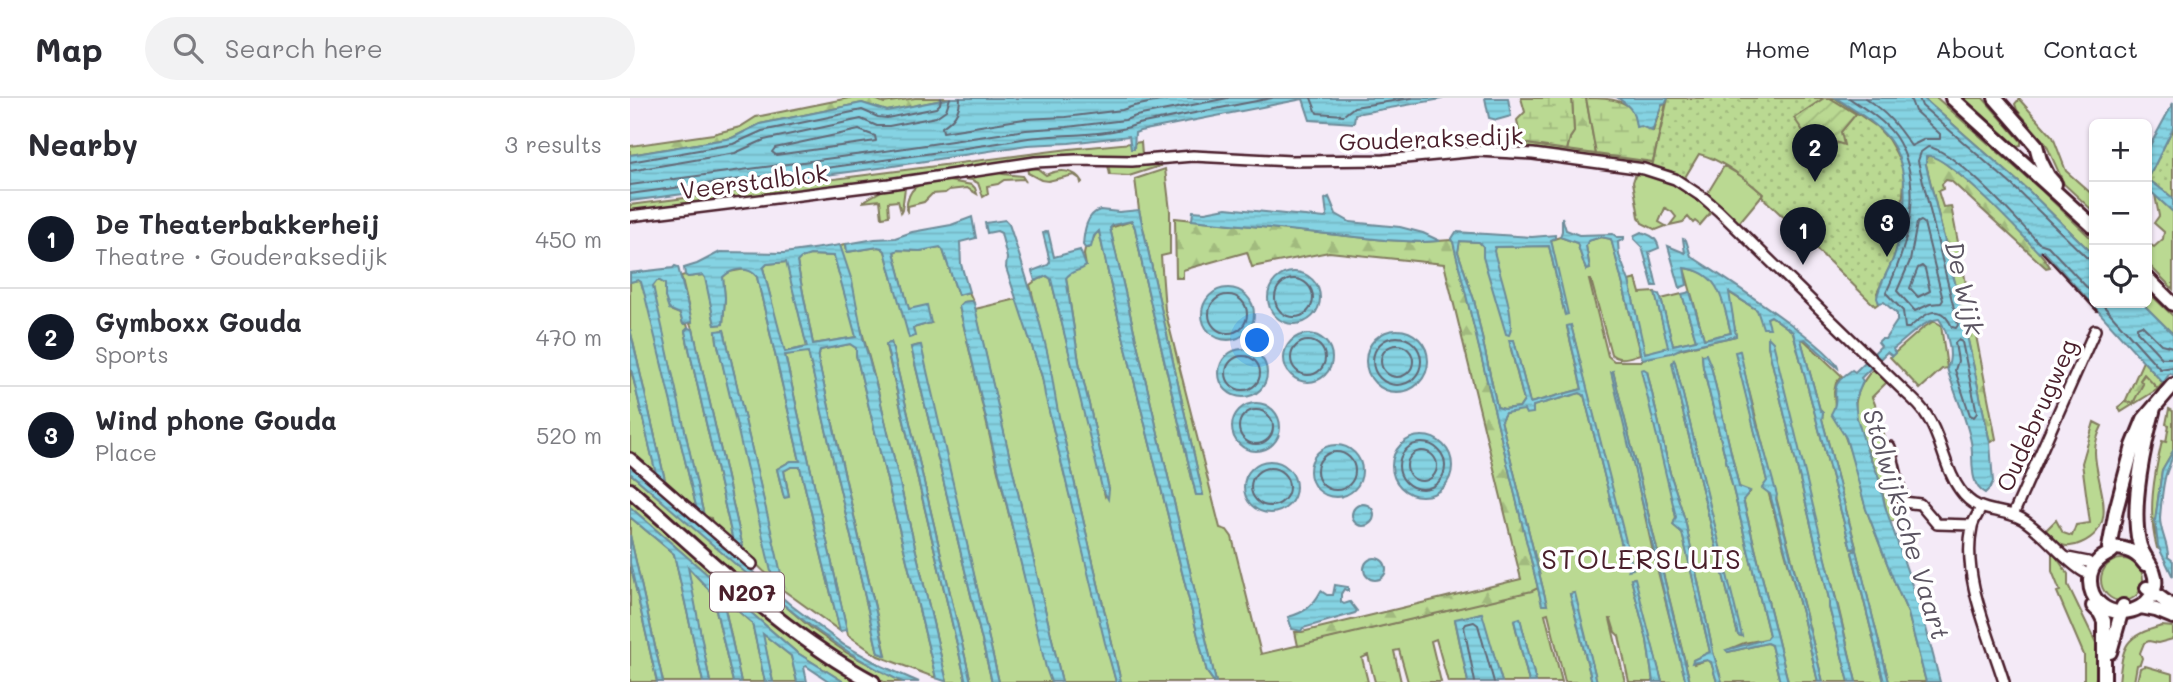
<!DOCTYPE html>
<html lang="en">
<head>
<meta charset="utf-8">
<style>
  body { margin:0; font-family:Mali,sans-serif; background:#f2f2f3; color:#2b2b33 }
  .controls { position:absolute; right:21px; top:21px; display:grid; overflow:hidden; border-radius:10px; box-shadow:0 2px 5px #0004 }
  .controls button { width:63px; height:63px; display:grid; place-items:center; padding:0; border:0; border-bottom:2px solid #e1e1e2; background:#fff; color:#2b2b33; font:35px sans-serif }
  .you { position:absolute; left:628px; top:243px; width:24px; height:24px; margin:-18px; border:5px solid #fff; border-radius:50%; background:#1a73e8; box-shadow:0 0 0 10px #1a73e833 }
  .badge { display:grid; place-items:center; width:46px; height:46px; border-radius:50%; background:#111827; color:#fff; font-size:23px; font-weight:700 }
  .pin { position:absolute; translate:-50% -58px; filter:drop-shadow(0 2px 4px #0008) }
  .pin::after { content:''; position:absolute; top:37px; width:24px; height:21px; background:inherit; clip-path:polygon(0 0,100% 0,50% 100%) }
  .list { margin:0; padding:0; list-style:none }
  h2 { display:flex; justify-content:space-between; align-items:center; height:91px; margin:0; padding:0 28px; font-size:30px }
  h2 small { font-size:23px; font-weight:400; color:#7c7c81 }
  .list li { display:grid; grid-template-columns:46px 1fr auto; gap:21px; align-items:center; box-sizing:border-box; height:98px; padding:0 28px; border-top:2px solid #e1e1e2 }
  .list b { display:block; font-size:26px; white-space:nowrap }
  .list p { margin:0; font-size:23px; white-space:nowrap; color:#7c7c81 }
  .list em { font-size:23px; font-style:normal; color:#7c7c81 }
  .icon { flex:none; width:38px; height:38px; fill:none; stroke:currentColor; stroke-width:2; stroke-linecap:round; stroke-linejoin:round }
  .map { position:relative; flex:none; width:1543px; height:584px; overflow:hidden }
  header { display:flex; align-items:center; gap:42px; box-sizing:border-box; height:98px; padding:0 35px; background:#fff; border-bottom:2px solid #e1e1e2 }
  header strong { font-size:33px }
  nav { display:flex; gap:38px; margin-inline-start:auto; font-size:24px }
  .search { width:490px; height:63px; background:#f2f2f3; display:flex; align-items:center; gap:18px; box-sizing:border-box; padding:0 24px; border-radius:38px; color:#7c7c81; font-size:26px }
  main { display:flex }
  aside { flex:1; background:#fff }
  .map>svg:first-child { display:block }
</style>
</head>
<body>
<header>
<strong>Map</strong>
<div class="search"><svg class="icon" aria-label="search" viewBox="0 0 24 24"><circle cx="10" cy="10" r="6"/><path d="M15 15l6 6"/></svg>Search here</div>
<nav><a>Home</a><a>Map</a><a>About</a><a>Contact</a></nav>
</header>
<main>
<aside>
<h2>Nearby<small>3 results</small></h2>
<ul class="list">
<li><span class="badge">1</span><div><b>De Theaterbakkerheij</b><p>Theatre · Gouderaksedijk</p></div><em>450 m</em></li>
<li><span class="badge">2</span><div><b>Gymboxx Gouda</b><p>Sports</p></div><em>470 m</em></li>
<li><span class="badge">3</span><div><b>Wind phone Gouda</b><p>Place</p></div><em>520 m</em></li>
</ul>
</aside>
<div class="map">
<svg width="1543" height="584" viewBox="0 0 1543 584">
  <defs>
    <pattern id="forest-firs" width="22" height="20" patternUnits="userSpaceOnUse" patternTransform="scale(1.75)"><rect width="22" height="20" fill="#bad992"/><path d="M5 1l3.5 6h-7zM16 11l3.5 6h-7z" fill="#a1ba7e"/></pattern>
    <pattern id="wetland-marsh" width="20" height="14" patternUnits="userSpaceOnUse" patternTransform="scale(1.75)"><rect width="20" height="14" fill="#bad992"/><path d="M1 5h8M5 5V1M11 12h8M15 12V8" fill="none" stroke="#a1ba7e"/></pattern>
    <pattern id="park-dots" width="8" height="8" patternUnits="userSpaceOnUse" patternTransform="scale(1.75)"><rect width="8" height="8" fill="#bad992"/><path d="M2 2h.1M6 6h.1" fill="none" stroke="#a1ba7e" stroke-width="1.8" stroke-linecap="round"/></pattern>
    <pattern id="garden-furrows" width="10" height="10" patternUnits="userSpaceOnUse" patternTransform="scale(1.75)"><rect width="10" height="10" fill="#bad992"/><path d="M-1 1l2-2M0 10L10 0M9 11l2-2" fill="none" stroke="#a1ba7e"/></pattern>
    <pattern id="water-rules" width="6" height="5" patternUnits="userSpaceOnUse" patternTransform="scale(1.75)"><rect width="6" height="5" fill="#85d3e3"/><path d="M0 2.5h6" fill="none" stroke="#74b5c3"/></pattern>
  </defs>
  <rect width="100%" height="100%" fill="#f4eaf7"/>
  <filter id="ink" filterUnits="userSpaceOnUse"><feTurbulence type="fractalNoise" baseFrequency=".0143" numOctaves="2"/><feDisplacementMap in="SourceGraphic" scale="14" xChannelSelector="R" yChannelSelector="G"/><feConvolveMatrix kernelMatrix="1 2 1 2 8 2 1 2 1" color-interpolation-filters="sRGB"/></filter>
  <g filter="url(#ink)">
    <path fill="#bad992" stroke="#827c5e" stroke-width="2" fill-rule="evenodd" d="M1293 0H1307L1412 93 1464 143V157L1400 94Z
      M1333 0H1353L1391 43V47L1387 48Z
      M1389 1 1423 39 1436 73 1464 98V114L1434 86 1416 46 1387 12 1385 6Z
      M511 44 512 57 497 59 440 58 401 61 282 79 0 113V107L439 51 501 45V51H504V45Z
      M891 45 1023 64 1022 69 894 51Z
      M529 64 530 68 499 78 480 77 478 67Z
      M1094 68 1113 79 1133 96 1108 126 1077 96Z
      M397 69 408 71 416 77C428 71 446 71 452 84L451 85 450 81 444 77 418 83 411 82 398 75Z
      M535 71 540 113V156L531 158 535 212 590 430 597 432 602 439 631 556 812 514 908 490 912 506 917 507 871 322 875 315 894 311 903 314 902 308 950 295 954 297 998 471H1002L941 228 937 229 952 291 900 305 884 243 880 247 894 303 890 309 874 311 867 309 844 202 828 154 829 143 849 144 853 148 855 155 863 153 865 149 919 148 935 217 921 142 930 139 947 145 956 172 960 171 956 148 958 143 971 139 981 141 985 155 1010 256C999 259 990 264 981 256L961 182H959L978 258 984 263H1012V261C1043 253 1074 245 1106 238L1098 194 1127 212 1137 220 1141 218 1163 234 1221 451H1223L1226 449 1192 321 1193 315 1190 312 1171 242 1173 241 1212 278 1206 285 1204 294 1205 311 1223 361 1236 411 1266 488 1278 515 1296 584H1259L1226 453 1222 455 1254 584H1226L1208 508 1138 241V248L1199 501V509L1219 584H1193L1109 253 1106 255 1137 383 1138 393 1172 515 1188 584H1158L1113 401 1120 394 1109 389 1081 268 1072 257 1073 269 1139 537 1136 541 1114 545 1097 552 1098 554 1137 545 1141 547 1150 584H1092L1083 554 1055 422 1040 375 1017 273 1046 419 1043 427 1052 434 1080 554 1063 562 1064 566 1077 562 1081 564 1087 584H1060L983 273 1023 454 1056 584H1032L1004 480 1001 481 1017 542 1023 584H999L989 538 985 534 981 521H980L995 584H967L944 495 940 496 962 584H935L918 515 915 516 932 584H906L890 521 884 523 899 584H872L851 515 825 522 838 584H818L806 541 801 543 811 584H778L769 552 764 553 771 584H745L738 557 732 560 738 584H586L480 130 502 123 505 130 515 181 566 397H573L509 112 505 81ZM1044 263 1045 264 1111 538 1108 537 1050 302Z
      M368 74 373 76 392 78 396 84 394 81 374 82 368 86 357 88 358 96 353 99 348 85 342 82 325 80Z
      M1009 74C1037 80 1061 94 1082 113L1070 127 1065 123 1063 125 1058 119 1053 124 1040 127 1046 119 1042 114 1035 110 1029 124 1036 128 1026 132 1012 125 1009 119 1003 84 1005 78Z
      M313 82 342 87 345 90 347 96 337 90 319 92 315 95 302 96 294 104 278 108V115L276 111C279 85 290 86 313 82Z
      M273 89 275 90 272 112 271 114 268 103 258 104 259 118 252 119 250 102 232 104 255 91Z
      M1525 97 1543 114V191L1517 165V144L1524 149 1533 141 1534 134 1524 125 1529 118Z
      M469 133 484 202 577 574 584 584H491L432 331 425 307 420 268 400 187 405 183 417 178 421 181 475 398 479 391 449 264 436 179 440 174 456 168 454 157 455 150H458C463 145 463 136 469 133Z
      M216 146 217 154 248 149 252 150 255 153 265 189 283 230 301 225 279 212 264 154 268 152 290 153 310 149 313 152 328 197 339 194 344 205 342 203 333 204 329 208 367 369 421 584H369L290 247 281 249 362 584H341L261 244 256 248 336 584H317L249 297 211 155 210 147Z
      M180 157 204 158 227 239 183 246 167 164 170 160Z
      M157 164 177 249 154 254 133 170 137 166Z
      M1054 170C1092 174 1093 204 1101 235L1074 241Z
      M116 171 123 173 127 179 170 363H161L147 371 154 399 159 398 154 373 161 369H170L210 533 153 492 114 454 63 231 60 226 62 224 51 178 55 177 58 179 73 177 76 181 85 227 93 226 95 200 93 179 99 174ZM94 232 153 486 104 312 87 243 86 234Z
      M1006 181 1010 195 1025 194 1039 250 1014 255 999 183Z
      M8 182 11 184 17 203 67 412 35 382 0 231V184Z
      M26 183H30L35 186V199L42 213 50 216 53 226H57L58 230 55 233 103 443 82 425 81 420 74 418 25 201 23 188Z
      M1517 193 1543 218V236L1512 205H1517Z
      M1052 196 1066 242 1043 247 1031 201Z
      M387 201 412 279 423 330 486 584H432L345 211Z
      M1304 223 1311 227 1317 270 1312 271 1290 291 1260 259 1293 230Z
      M220 246 226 250V257L306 580 248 558 218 537 155 257 178 253 248 555 256 557 188 261 190 252Z
      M0 267 26 375 25 377 6 361V356L0 355Z
      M1244 270 1259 282 1242 299C1259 337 1258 385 1275 423H1259C1254 407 1253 390 1247 375 1231 333 1209 308 1244 270Z
      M1515 276 1528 291 1491 314 1488 309 1495 304 1504 305 1510 282Z
      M1539 311 1543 313V353L1532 372 1526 416 1525 433 1531 452 1527 450C1517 415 1524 378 1532 343L1536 344 1539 327 1536 326Z
      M1464 324 1472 328C1468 336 1465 344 1465 354 1465 386 1492 427 1451 445 1435 453 1426 445 1414 434L1426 422 1433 435 1442 438 1446 427 1460 425 1452 365Z
      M0 375 181 530 217 555 273 584H254L238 576 213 562 153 519 0 386Z
      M0 399 174 547 233 584H214L166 554 0 409Z
      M0 419 44 456 73 584H33L0 437Z
      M1422 453 1438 476V487L1468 549V569L1465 584H1454V557L1427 494 1430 493 1422 473Z
      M1471 482a21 21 0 1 1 42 0a21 21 0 1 1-42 0Z
      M0 465 27 584H0Z
      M57 468 82 495 103 584H80Z
      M93 501H94L122 525 135 584H111Z
      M1532 528 1543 529V541L1528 545 1519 543 1514 545 1510 555 1512 560 1510 566 1507 567 1504 584H1489C1493 547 1494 538 1532 528Z
      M132 535 161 558 167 584H143Z
      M1515 568 1543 576V584H1507L1510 570Z"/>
    <path fill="url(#forest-firs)" stroke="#827c5e" stroke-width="2" d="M219 0H243L254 5 285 0H322L257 13 232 5 130 26 102 40 0 57V48L83 36 110 29 126 19Z
      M942 0H956L966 56 937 52 940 40 944 34Z
      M1299 56C1319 61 1410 149 1420 169L1416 170 1321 83 1316 82 1312 86 1313 91 1308 93 1313 109 1321 108 1366 341 1360 345 1330 205 1295 62Z
      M545 120 755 142 793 144 821 142 823 143 908 490 902 493 668 548 665 534H672L891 481 814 166 699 154 622 169 617 154 553 172V180H546Z
      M1513 263 1533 285 1528 291 1514 276 1510 282 1513 286 1503 305 1495 304Z"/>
    <path fill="url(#wetland-marsh)" stroke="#827c5e" stroke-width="2" d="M891 0H942L944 34 940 40 937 52 891 45 887 22 895 14Z
      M956 0C976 0 1005 0 1006 25L1023 33 1032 6 1036 5 1023 64 966 56Z"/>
    <path fill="url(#park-dots)" stroke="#827c5e" stroke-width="2" d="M1038 0H1205L1247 29 1258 41 1266 55 1272 68 1274 82 1270 139 1265 158 1247 195 1249 205 1245 208 1180 145 1184 140 1166 123 1161 126 1132 99 1133 96C1116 81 1091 61 1069 56L1054 81 1041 73 1022 69Z
      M1543 30V100L1518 81Z"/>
    <path fill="url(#garden-furrows)" stroke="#827c5e" stroke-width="2" d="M1194 0H1200L1226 16 1211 34 1214 47 1173 33 1164 20Z"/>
    <path fill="url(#water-rules)" stroke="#6d8b99" stroke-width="2" fill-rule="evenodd" d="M322 0H812V1L725 16 724 25 680 22 673 1 510 33 505 35 504 51H501L499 38 439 45 397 47 257 69 0 103V57L102 40 130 26 232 5 257 13Z
      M855 0H878L881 18 867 22 859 20Z
      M988 0H1038L1036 5 1032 6 1022 33 1011 28 1006 29C1004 13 1001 9 988 0Z
      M1206 0H1293L1400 94 1464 157V205H1512L1543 236V277L1540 275 1533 285 1413 152 1409 155C1392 137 1316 54 1296 58V67L1330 205 1360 345 1363 384 1360 390 1355 395C1338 387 1344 359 1341 344 1336 318 1324 295 1317 270 1324 257 1317 232 1309 221 1292 223 1277 241 1263 251L1265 255 1262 258 1257 254 1231 280 1233 283 1225 303 1227 320 1237 353 1248 377 1255 408 1294 522 1310 584H1296L1278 515 1266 488 1236 411 1216 340 1201 316C1213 297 1193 291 1222 272L1225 274 1251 248 1248 244 1251 241H1255L1267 223V216L1254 204 1249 205 1247 200C1249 185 1261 170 1265 155 1276 120 1282 71 1258 40 1244 23 1224 12 1206 0Z
      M1543 5V30L1518 81 1543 100V114L1517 90V53Z
      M699 99 706 116 720 124 770 129 793 135 810 143 793 144 755 142 562 122 563 113 575 114 596 110 695 120 697 118 695 101Z
      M470 112 489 114 509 112 573 397H566L515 181 505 130 502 123 483 127 480 130 586 584H584L577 574 484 202 469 133 464 138 461 149 455 150 453 147C454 134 456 116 470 112Z
      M342 119 346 140 330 144 331 166 339 194 328 197 313 152 310 149 290 153 268 152 264 154 279 211 297 207 301 225 283 230 285 238 279 240 255 153 252 150 248 149 217 154 216 146 245 141 265 140 282 134 321 127Z
      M932 119 936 132 949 137 983 136 987 139H994V141L988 144 989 157 999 183 1015 255 1038 249 1025 195 1029 196 1031 201 1043 247 1066 242 1052 196 1060 194 1074 241 1101 235C1093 205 1091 174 1054 170L1057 187 1050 190 1038 148 1055 155 1053 141 1056 142 1061 158C1086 175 1204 250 1208 270L1175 241 1171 242 1190 312 1193 315 1192 321 1226 450 1221 451 1163 234 1141 218 1137 220 1140 230H1133L1127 212 1099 194 1106 238 1052 250 1041 255 1012 261 981 141 971 139 958 143 956 148 960 171 956 172 947 145 930 139 932 133Z
      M375 122 379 126C394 172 410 219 420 267 424 289 426 309 432 331L491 584H486L475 545 415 297 412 279 376 170 377 160 371 135 367 133 357 135 355 125Z
      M418 133 424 159 450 152 456 168C450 174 442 171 436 180L449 264 479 391 478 401 472 390 421 181 417 178 405 183 402 173 418 167 420 164 413 135Z
      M826 134 902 139 925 137V140L921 142 938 216 935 217 919 148 865 149 864 153C868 171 887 222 879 237L876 236 853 159V148L849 144 830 143 828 154 844 202 867 309 874 311 890 309 894 303 879 242H884L900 305 952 291 937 228 941 227 1003 471 998 472 954 297 950 295 903 308V315L896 316 894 312 875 315 871 322 917 507H912L823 144 821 142Z
      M1011 134C1021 137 1027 140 1029 150L1019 154 1027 188H1023L1012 149 1004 141 1005 137Z
      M210 147 222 183 233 240 249 297 317 584 306 580 226 257V250L220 246 190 252 188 261 256 558 248 555 178 254 155 257 217 532 210 533 170 369H161L154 373 159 399 154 400 147 371 161 363H170L127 179C119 168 102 170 93 179L95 200 93 226 85 227 75 180 73 177 58 179 55 177 54 170 67 166 90 154 154 155ZM180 157 204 158 226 239 183 246 167 164 171 160ZM156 164 177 249 155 254 133 170 137 166Z
      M45 168 48 169 62 224 53 226 50 216 39 211 35 199V186L30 183H27L23 188 74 418 67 412 15 198 11 184 8 182 0 184V175L43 170Z
      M638 200a26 26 0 1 1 52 0a26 26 0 1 1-52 0Z
      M572 216a26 26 0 1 1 52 0a26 26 0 1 1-52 0Z
      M342 203 344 205 432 584H421L416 570 329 208 333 204Z
      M58 230 63 231 114 454 103 443 55 233Z
      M0 231 35 382 26 376 1 271Z
      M736 263a31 31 0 1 1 62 0a31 31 0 1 1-62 0Z
      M94 232 154 488 142 478 87 243 86 233Z
      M654 260a24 24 0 1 1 48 0a24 24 0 1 1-48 0Z
      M1138 239 1143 244 1226 584H1219L1199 509V501L1138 248Z
      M261 244 341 584H336L256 247Z
      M291 247 369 584H362L281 249Z
      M589 275a24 24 0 1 1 48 0a24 24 0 1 1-48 0Z
      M1110 253 1124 316 1147 397 1146 401 1193 584H1188L1172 515 1140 396 1132 390 1137 383 1105 254Z
      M1076 256 1081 268 1109 389 1120 393 1113 402 1158 584H1150L1141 547 1137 545 1098 554 1096 552 1136 541 1139 537 1073 269 1072 257Z
      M1044 262 1045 264 1112 538 1108 537 1050 302 1042 265Z
      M1014 271 1017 273 1040 375 1055 422 1083 554 1092 584H1087L1081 564 1077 562 1062 565 1063 562 1080 554 1052 435 1043 427 1046 419 1011 272Z
      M983 273 1055 565 1060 584H1056L1051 566 981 274Z
      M602 329a24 24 0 1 1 48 0a24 24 0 1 1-48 0Z
      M762 368a30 30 0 1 1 60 0a30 30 0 1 1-60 0Z
      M680 373a26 26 0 1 1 52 0a26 26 0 1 1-52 0Z
      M1543 353C1543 363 1537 370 1535 380 1532 393 1531 407 1530 420 1530 434 1539 448 1538 459L1543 463V479L1528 448 1525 423 1532 372Z
      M614 389a26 26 0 1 1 52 0a26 26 0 1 1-52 0Z
      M0 367 162 508 214 547 252 568 289 584H273L268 582C207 552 161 514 110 470 73 439 37 407 0 375Z
      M722 417a11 11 0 1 1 22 0a11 11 0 1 1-22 0Z
      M0 409 166 554 214 584H200L176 568 174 569 177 584H167L161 558 133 536 143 584H135L122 525 94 501 93 502 111 584H103L82 495 58 469 80 584H73L44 456 0 419Z
      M0 437 33 584H27L0 465Z
      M1226 452 1259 584H1254L1222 454Z
      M734 471a11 11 0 1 1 22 0a11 11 0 1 1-22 0Z
      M1005 480 1032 584H1023L1017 542 1001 481Z
      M705 487 718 489V493L714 491 711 496V504L714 506 720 504 727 513 725 515 673 530 671 533 662 531 658 519C674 515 683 508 691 493L697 497H703Z
      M945 495 967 584H962L940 496Z
      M852 515 872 584H838L825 521Z
      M890 520 906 584H899L884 522Z"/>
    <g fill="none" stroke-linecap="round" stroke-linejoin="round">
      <path stroke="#626775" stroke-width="2" d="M330 0C330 14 323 22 312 29L313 34 394 21 436 19 492 12 504 8 544 0
        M681 0 687 15 714 17 724 9 782 0
        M1219 0C1235 11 1254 22 1265 38 1296 85 1278 148 1256 195L1273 213 1275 230H1279C1296 215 1310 203 1322 229L1326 230 1328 227 1288 63 1291 54 1298 49C1326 52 1387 123 1409 145L1418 148 1464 197
        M1235 0C1257 15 1266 26 1281 48L1295 41H1310V36L1285 13 1280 0
        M1289 0 1292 8 1382 87 1457 160 1464 162
        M229 32 245 38 246 43 146 57 142 54 145 50Z
        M0 64 103 46 132 33 232 12 248 19 257 20 306 10 310 6 311 0
        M0 73 105 55 134 42 231 21 247 28H259L306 19 316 12 320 0
        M0 87 255 53 396 32 437 29 495 22 506 18 598 0
        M0 96C131 78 262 63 392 41 430 35 472 40 508 26L642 0
        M1291 123 1294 125 1313 202 1311 205 1300 206 1285 213 1267 193 1280 163 1287 125Z
        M1292 168 1295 171 1300 193 1288 199 1280 190 1288 170Z
        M645 200a19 19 0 1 1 38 0a19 19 0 1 1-38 0Z
        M579 216a19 19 0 1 1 38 0a19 19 0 1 1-38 0Z
        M1471 205 1530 271 1543 269
        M743 263a24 24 0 1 1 48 0a24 24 0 1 1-48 0Z
        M1328 242 1332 244 1347 315 1344 319 1340 317 1325 272 1328 263 1325 245Z
        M661 260a17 17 0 1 1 34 0a17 17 0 1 1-34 0Z
        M751 263a16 16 0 1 1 32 0a16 16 0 1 1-32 0Z
        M1543 249 1531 246 1512 227 1507 229V233L1532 260H1543
        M596 275a17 17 0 1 1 34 0a17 17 0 1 1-34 0Z
        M609 329a17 17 0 1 1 34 0a17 17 0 1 1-34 0Z
        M769 368a23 23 0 1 1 46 0a23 23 0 1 1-46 0Z
        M777 368a15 15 0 1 1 30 0a15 15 0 1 1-30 0Z
        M687 373a19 19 0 1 1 38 0a19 19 0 1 1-38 0Z
        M621 389a19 19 0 1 1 38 0a19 19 0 1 1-38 0Z
        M845 584 834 529 836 526 844 524 848 527 864 584"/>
      <defs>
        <path id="minor" d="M0 118 259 86 405 64 446 62 502 63 563 58 661 63 754 62 848 53 903 56 1014 71 1045 81 1074 100 1089 113 1275 294C1283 301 1292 309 1297 318 1312 341 1314 370 1330 392 1348 418 1370 409 1392 421 1415 435 1431 460 1454 474
          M1260 349 1273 404 1290 406 1307 426 1342 427
          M0 360 122 466
          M1351 410C1348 416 1343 423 1342 429 1331 478 1360 538 1374 584
          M1383 417 1465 232
          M1438 460 1458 464"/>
        <path id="major" d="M1322 0 1464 129
          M1365 0 1406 47 1410 62 1418 78 1425 86
          M1517 180 1543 206
          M0 392C77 459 152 535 243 584
          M1485 449C1481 457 1475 456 1469 462 1456 473 1458 494 1469 505 1487 523 1520 513 1525 488 1528 469 1512 461 1509 444 1501 407 1514 347 1524 310
          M1479 450 1486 412 1503 348 1514 321 1543 287
          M1480 450C1495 449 1507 454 1515 466
          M1517 490 1543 509
          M1463 508 1470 515 1474 523V584
          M1511 509 1526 512 1543 519
          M1480 554 1493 508"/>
      </defs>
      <use href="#minor" stroke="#4a1f2b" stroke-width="14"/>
      <use href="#major" stroke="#4a1f2b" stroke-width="18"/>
      <use href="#minor" stroke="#fff" stroke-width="9"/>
      <use href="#major" stroke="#fff" stroke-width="12"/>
      <path stroke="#4a1f2b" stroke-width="2.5" d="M1412 154 1467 213"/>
    </g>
  </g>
  <g text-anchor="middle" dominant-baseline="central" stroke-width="7" stroke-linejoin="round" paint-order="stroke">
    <rect fill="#fff" stroke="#80626b" stroke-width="2" x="80" y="474.5" width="74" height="39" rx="5"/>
    <g font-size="23" font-weight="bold" fill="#4a1f2b">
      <text x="117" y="494">N207</text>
    </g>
    <g font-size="24" fill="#4a1f2b" stroke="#fff">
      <text transform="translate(801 40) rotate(-2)">Gouderaksedijk</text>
      <text transform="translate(124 83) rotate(-7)">Veerstalblok</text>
      <text transform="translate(1406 317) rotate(-66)">Oudebrugweg</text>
    </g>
    <g font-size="26" font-style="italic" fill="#5c5562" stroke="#fff">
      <text transform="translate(1335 190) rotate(77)">De Wijk</text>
      <text transform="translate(1277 426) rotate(73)">Stolwijksche Vaart</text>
    </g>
    <g font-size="28" letter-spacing="2" fill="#4a1f2b" stroke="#fff">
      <text x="1012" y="460">STOLERSLUIS</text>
    </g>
  </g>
</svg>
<div class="controls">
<button>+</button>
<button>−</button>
<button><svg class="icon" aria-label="locate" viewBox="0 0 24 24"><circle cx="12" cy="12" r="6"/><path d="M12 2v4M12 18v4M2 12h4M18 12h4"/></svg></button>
</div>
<div class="you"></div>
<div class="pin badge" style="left:1173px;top:167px">1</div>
<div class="pin badge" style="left:1185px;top:84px">2</div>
<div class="pin badge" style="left:1257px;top:159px">3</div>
</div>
</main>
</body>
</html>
